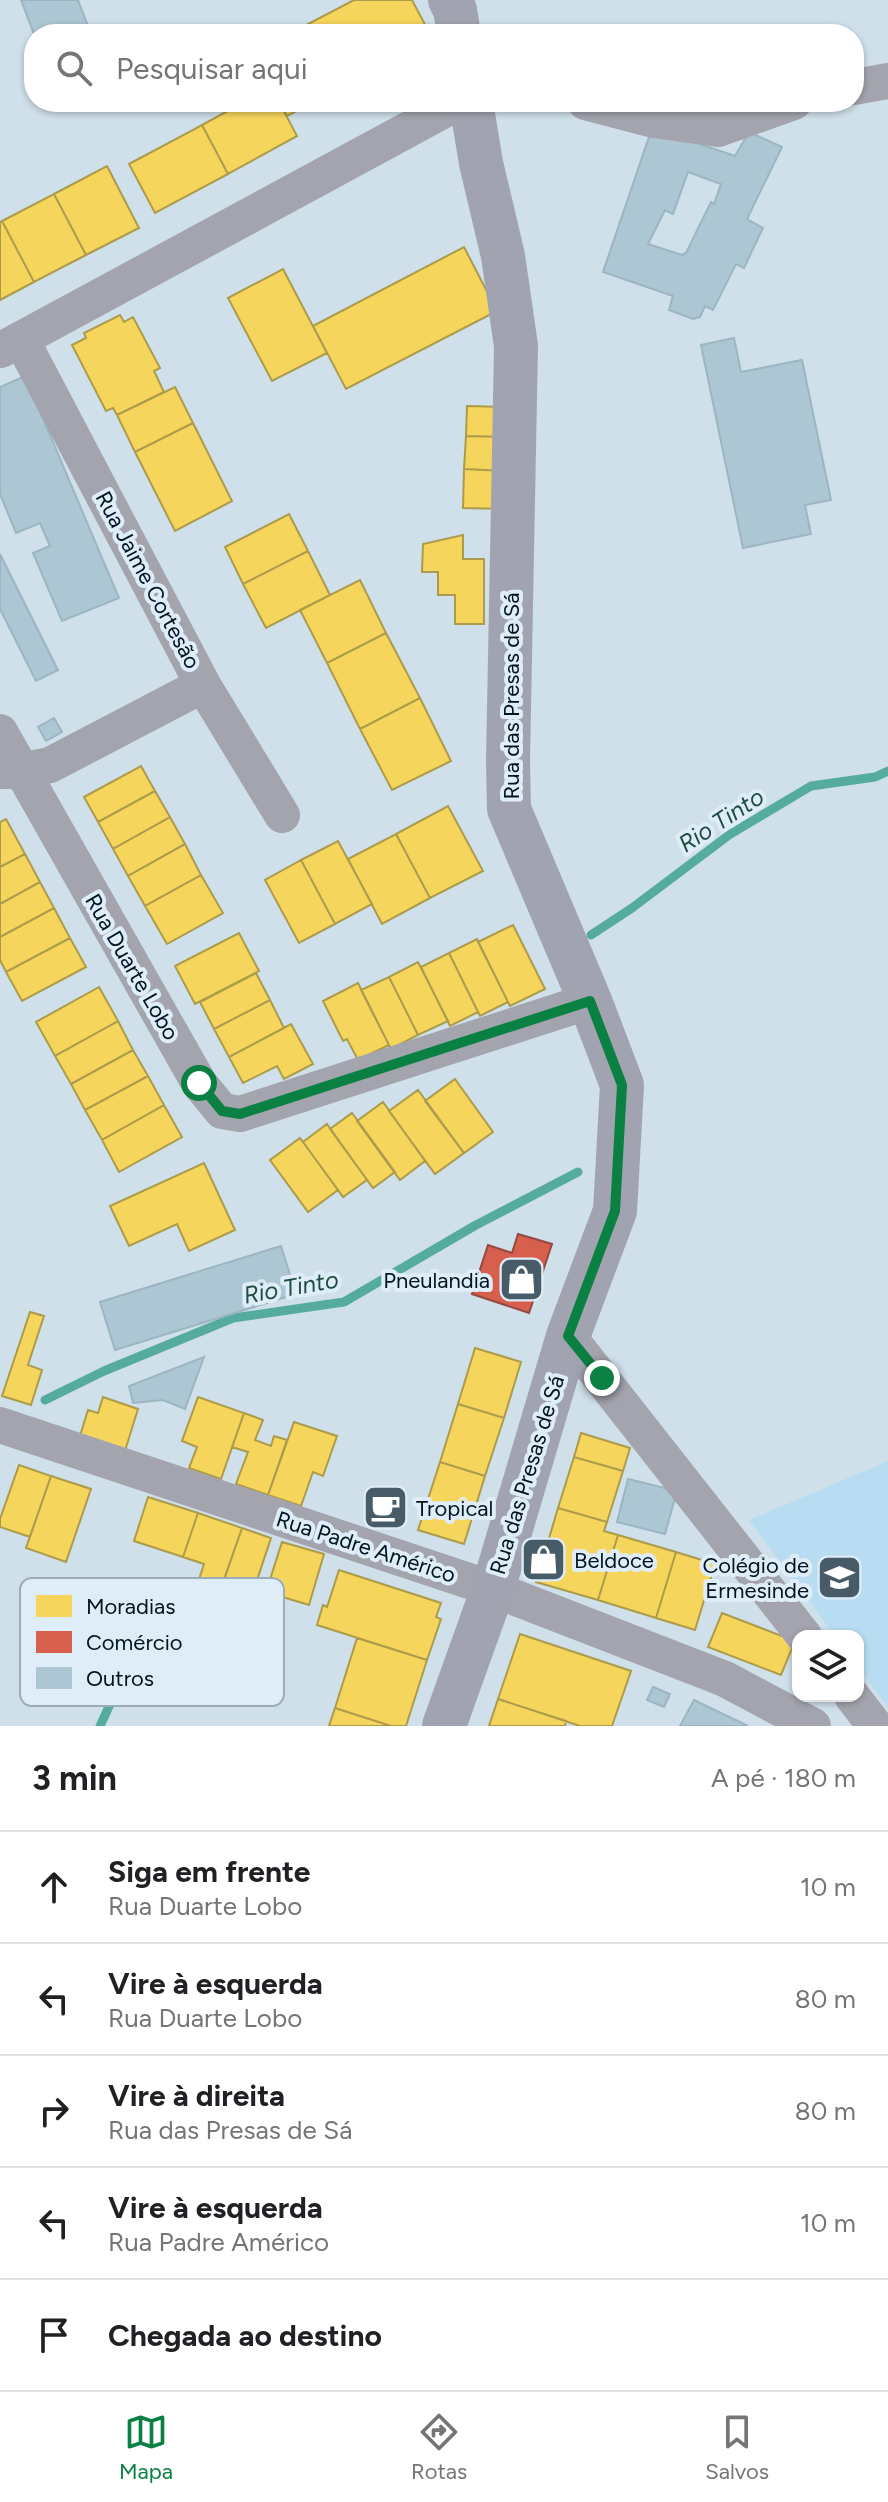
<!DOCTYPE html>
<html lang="pt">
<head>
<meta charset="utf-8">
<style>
  body { margin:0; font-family:Figtree,sans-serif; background:#f2f2f2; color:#202124 }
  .controls { position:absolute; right:24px; bottom:24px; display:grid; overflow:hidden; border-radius:16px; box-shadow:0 2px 6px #0004 }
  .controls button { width:72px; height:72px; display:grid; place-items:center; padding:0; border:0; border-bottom:2px solid #e0e0e0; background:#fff; color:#202124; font:40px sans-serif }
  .stop { position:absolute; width:24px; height:24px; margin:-18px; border:6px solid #0b8043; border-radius:50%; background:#fff }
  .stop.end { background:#0b8043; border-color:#fff; box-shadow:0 2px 8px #0008 }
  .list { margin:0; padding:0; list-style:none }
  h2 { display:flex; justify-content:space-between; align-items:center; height:104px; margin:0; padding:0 32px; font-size:34px }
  h2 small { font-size:26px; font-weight:400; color:#757577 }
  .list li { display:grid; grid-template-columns:52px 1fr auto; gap:24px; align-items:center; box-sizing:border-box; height:112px; padding:0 32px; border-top:2px solid #e0e0e0 }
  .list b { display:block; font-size:30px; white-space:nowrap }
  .list p { margin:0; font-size:26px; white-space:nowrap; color:#757577 }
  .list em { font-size:26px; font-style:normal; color:#757577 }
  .icon { flex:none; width:44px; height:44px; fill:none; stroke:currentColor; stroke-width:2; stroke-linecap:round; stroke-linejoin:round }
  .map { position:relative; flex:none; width:888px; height:1726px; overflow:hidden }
  .search { position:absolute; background:#fff; box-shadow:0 2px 6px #0004; left:24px; right:24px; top:24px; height:88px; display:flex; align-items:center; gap:20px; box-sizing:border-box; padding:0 28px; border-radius:32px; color:#757577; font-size:30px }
  .sheet { height:664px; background:#fff }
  nav { display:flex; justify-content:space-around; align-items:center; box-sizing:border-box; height:112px; border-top:2px solid #e0e0e0; background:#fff; font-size:22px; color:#757577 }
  nav a { display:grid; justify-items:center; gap:4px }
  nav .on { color:#0b8043 }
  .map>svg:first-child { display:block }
</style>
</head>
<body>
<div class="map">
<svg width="888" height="1726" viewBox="0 0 888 1726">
  <rect width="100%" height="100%" fill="#cfe0ea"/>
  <path fill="#b8ddf3" d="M888 1461V1707L858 1667V1636H835L749 1520Z"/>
  <path fill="#f6d55c" stroke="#ac9b4b" stroke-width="2" d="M354 0H412L430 34H289Z
    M244 102H279L297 136 228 174 202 125Z
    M280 102H314L287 116Z
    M202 125 228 174 155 213 129 164Z
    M107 166 139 228 86 255 54 194Z
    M54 194 86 255 34 282 2 221Z
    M2 221 34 282 0 300V222Z
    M464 247 497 311 346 389 313 326Z
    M283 269 327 353 272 381 228 298Z
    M120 315 124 322 133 317 160 368 154 371 164 392 117 415 113 408 106 411 72 345 86 338 84 333Z
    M175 387 193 423 135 452 117 415Z
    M467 406 507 407 506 437 466 436Z
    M193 423 232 501 175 531 135 452Z
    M466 436 506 437 505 471 464 469Z
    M464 469 505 471 503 509 463 508Z
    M289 514 308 551 243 584 225 547Z
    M463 535V559H484V624H455V595H438V572H422L423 544Z
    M308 551 330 595 266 628 243 584Z
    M360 580 386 633 327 663 300 610Z
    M386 633 420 698 360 729 327 663Z
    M420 698 451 761 392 790 360 729Z
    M141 766 155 791 98 822 84 797Z
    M155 791 170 817 113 849 98 822Z
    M448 806 483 871 430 898 396 834Z
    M170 817 185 844 128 876 113 849Z
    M6 819 25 854 0 867V822Z
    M396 834 430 898 382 924 348 859Z
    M338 841 372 904 335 924 301 860Z
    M185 844 201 875 145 906 128 876Z
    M25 854 40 882 0 904V867Z
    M301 860 335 924 299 943 265 880Z
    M201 875 223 913 167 944 145 906Z
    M40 882 54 908 0 937V904Z
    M54 908 70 938 6 972 0 960V937Z
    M513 925 545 989 510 1006 478 942Z
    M239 933 259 971 195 1004 175 966Z
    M70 938 86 967 22 1001 6 972Z
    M477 939 508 1002 480 1016 449 953Z
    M449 953 478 1012 450 1026 421 967Z
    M418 962 448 1021 418 1035 389 977Z
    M256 973 270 1000 214 1029 200 1002Z
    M389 977 418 1035 391 1049 361 990Z
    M358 983 389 1045 358 1060 347 1039 343 1041 323 1001Z
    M99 987 118 1021 55 1056 36 1022Z
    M270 1000 284 1028 229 1057 214 1029Z
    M118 1021 133 1050 71 1084 55 1056Z
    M291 1024 313 1064 284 1079 277 1066 243 1083 229 1057Z
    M133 1050 148 1076 85 1110 71 1084Z
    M148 1076 164 1105 102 1140 85 1110Z
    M455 1079 493 1132 464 1153 425 1101Z
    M418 1090 464 1153 435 1174 389 1111Z
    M383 1102 425 1161 400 1180 357 1121Z
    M164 1105 182 1137 119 1172 102 1140Z
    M352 1113 395 1172 373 1188 330 1129Z
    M327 1124 367 1180 343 1197 303 1142Z
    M300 1138 338 1190 308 1212 270 1160Z
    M204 1163 235 1230 189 1251 177 1224 129 1246 110 1206Z
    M30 1312 44 1316 28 1365 42 1370 31 1405 2 1396Z
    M475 1348 521 1362 504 1418 458 1404Z
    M103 1397 138 1409 124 1454 79 1439 88 1410 98 1413Z
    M198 1397 244 1413 221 1479 189 1468 197 1447 182 1441Z
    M458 1404 504 1418 485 1476 440 1462Z
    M244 1413 263 1420 255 1440 271 1446 274 1436 287 1440 268 1495 236 1484 248 1452 232 1447Z
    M294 1422 337 1436 323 1476 313 1472 301 1506 268 1495Z
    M581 1433 630 1448 623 1471 574 1457Z
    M574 1457 623 1471 607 1522 558 1508Z
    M440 1462 485 1476 464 1544 418 1530Z
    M19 1465 51 1476 30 1537 0 1527V1519Z
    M51 1476 91 1489 66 1562 26 1548Z
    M148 1497 198 1513 183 1557 134 1541Z
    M558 1508 607 1522 604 1531 618 1535 598 1600 536 1582Z
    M198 1513 242 1528 217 1600 195 1592 204 1564 183 1557Z
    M242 1528 271 1538 252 1595 222 1585Z
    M618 1535 676 1552 656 1618 598 1600Z
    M282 1542 324 1554 309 1605 266 1592Z
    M676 1552 715 1564 695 1630 656 1618Z
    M339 1570 441 1603 436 1617 441 1619 427 1660 317 1625 323 1605 327 1607Z
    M722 1613 795 1641 781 1675 708 1647Z
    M520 1634 631 1671 612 1726H580L498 1699Z
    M357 1638 427 1660 406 1726H391L335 1708Z
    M498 1699 566 1721 565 1726H489Z
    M335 1708 391 1726H329Z"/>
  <path fill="#d6604d" stroke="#964940" stroke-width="2" d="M518 1234 552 1244 529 1313 472 1294 488 1245 512 1253Z"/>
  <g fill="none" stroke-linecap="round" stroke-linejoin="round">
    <path stroke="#55ac9e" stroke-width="9" d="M591 935 632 908 729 835 811 786 875 777 888 771
      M45 1400 104 1371 233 1318 344 1302 476 1225 578 1172
      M100 1726 133 1654"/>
  </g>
  <path fill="#adc6d3" stroke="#9cb5c2" stroke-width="2" fill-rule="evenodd" d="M21 0H78L91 34H34Z
    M602 27 632 34H600Z
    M652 128 735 156 749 132 782 147 747 219 763 228 744 268 736 264 713 310 705 306 700 317 693 319 669 310 673 296 603 272ZM688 172 721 184 714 204 711 202 686 253 682 255 648 244 665 210 673 214Z
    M734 338 741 372 802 360 831 500 805 505 811 534 743 548 701 345Z
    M25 376 119 598 62 621 33 553 50 546 40 523 16 533 0 494V387Z
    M0 554 58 670 36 681 0 609Z
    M54 718 62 732 46 741 38 727Z
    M281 1246 296 1294 115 1350 100 1302Z
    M204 1357 185 1409 163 1400 133 1403 129 1386Z
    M628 1479 677 1491 665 1534 617 1522Z
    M653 1687 670 1694 664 1707 647 1700Z
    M694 1700 748 1726H680Z"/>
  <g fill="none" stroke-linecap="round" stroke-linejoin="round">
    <path stroke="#a4a4af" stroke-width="36" d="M854 87 888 81
      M585 102 654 120 718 129 794 102
      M22 341 203 685 282 815
      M1 350 459 102
      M0 732 199 1083 222 1111 240 1114 590 1001
      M0 771H20L50 765 203 685
      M568 1336 804 1636
      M0 1425 493 1589 725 1679 813 1726
      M852 1696 875 1726"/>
    <path stroke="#a1a4b0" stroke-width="44" d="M450 0 455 10 459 34
      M444 1726 493 1589 568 1336 615 1211 622 1085 590 1001 509 809 508 761 516 346 503 256 481 163 471 102"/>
  </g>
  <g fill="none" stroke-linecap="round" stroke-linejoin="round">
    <path stroke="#0b8043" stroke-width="10" d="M199 1083 222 1111 240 1114 590 1001 622 1085 615 1211 568 1336 602 1378"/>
  </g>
  <defs>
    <symbol id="shop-square" viewBox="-11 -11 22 22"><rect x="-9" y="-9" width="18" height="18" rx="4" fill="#485b68" stroke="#deedf7"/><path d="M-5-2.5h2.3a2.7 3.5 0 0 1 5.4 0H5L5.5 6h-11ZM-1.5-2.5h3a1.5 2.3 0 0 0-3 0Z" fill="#fff"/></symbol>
    <symbol id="cafe-square" viewBox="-11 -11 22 22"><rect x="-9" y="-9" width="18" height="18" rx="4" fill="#485b68" stroke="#deedf7"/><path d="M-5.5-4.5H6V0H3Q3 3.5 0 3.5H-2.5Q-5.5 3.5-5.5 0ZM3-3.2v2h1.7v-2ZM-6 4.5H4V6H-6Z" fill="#fff"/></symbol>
    <symbol id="school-square" viewBox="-11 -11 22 22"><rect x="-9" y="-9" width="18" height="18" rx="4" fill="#485b68" stroke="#deedf7"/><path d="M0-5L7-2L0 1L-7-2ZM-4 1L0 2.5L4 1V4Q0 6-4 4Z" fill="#fff"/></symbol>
  </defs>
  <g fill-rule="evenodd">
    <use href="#shop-square" x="496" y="1254" width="51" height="51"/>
    <use href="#cafe-square" x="360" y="1482" width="51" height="51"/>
    <use href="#shop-square" x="518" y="1534" width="51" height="51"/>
    <use href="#school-square" x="814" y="1552" width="51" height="51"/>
  </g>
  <g text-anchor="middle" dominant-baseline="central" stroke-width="8" stroke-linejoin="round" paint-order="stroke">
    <g font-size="22" fill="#001422" stroke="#deedf7">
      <text transform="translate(148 580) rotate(62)">Rua Jaime Cortesão</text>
      <text transform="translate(511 696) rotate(-90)">Rua das Presas de Sá</text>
      <text transform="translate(132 967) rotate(60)">Rua Duarte Lobo</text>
      <text transform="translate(527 1475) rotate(-73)">Rua das Presas de Sá</text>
      <text transform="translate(366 1547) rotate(18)">Rua Padre Américo</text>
    </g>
    <g font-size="22" fill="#001422" stroke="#deedf7" text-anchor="end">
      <text x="490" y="1280">Pneulandia</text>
      <text x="416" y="1508" text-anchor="start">Tropical</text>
      <text x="574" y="1560" text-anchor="start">Beldoce</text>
      <text x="809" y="1565">Colégio de<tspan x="809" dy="25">Ermesinde</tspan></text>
    </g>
    <g font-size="24" font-style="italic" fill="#1f4d42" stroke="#deedf7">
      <text transform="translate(721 820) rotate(-33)">Rio Tinto</text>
      <text transform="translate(291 1287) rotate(-10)">Rio Tinto</text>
    </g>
  </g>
  <rect x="20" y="1578" width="264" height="128" rx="12" fill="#deedf7" stroke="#9bacb7" stroke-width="2"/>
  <rect x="36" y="1595" width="36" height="22" fill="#f6d55c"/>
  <rect x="36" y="1631" width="36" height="22" fill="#d6604d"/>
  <rect x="36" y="1667" width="36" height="22" fill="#adc6d3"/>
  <g font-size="22" fill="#001422">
    <text x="86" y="1614">Moradias</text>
    <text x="86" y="1650">Comércio</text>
    <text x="86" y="1686">Outros</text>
  </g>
</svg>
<div class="controls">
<button><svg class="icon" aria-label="layers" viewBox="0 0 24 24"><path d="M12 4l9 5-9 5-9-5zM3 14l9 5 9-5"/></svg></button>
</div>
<div class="stop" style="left:199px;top:1083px"></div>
<div class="stop end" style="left:602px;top:1378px"></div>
<div class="search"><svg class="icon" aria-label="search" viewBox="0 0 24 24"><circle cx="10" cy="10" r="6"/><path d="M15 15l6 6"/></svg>Pesquisar aqui</div>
</div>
<section class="sheet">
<h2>3 min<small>A pé · 180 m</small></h2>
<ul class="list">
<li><svg class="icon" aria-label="ahead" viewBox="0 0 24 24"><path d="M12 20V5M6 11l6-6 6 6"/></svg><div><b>Siga em frente</b><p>Rua Duarte Lobo</p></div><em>10 m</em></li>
<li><svg class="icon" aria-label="left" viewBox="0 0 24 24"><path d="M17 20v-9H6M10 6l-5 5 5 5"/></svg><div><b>Vire à esquerda</b><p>Rua Duarte Lobo</p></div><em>80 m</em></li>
<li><svg class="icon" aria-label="right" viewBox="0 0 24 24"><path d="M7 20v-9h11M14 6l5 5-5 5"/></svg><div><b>Vire à direita</b><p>Rua das Presas de Sá</p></div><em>80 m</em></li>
<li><svg class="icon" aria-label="left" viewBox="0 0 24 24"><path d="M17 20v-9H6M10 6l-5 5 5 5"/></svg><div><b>Vire à esquerda</b><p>Rua Padre Américo</p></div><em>10 m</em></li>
<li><svg class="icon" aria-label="arrive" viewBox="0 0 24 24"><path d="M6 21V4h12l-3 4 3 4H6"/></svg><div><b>Chegada ao destino</b></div></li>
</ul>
</section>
<nav>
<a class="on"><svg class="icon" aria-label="map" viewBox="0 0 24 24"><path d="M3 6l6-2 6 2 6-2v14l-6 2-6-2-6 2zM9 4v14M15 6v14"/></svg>Mapa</a>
<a><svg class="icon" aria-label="directions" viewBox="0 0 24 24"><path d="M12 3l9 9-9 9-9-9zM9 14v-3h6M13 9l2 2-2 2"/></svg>Rotas</a>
<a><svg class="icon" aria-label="saved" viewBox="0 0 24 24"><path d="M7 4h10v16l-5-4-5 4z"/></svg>Salvos</a>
</nav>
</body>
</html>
